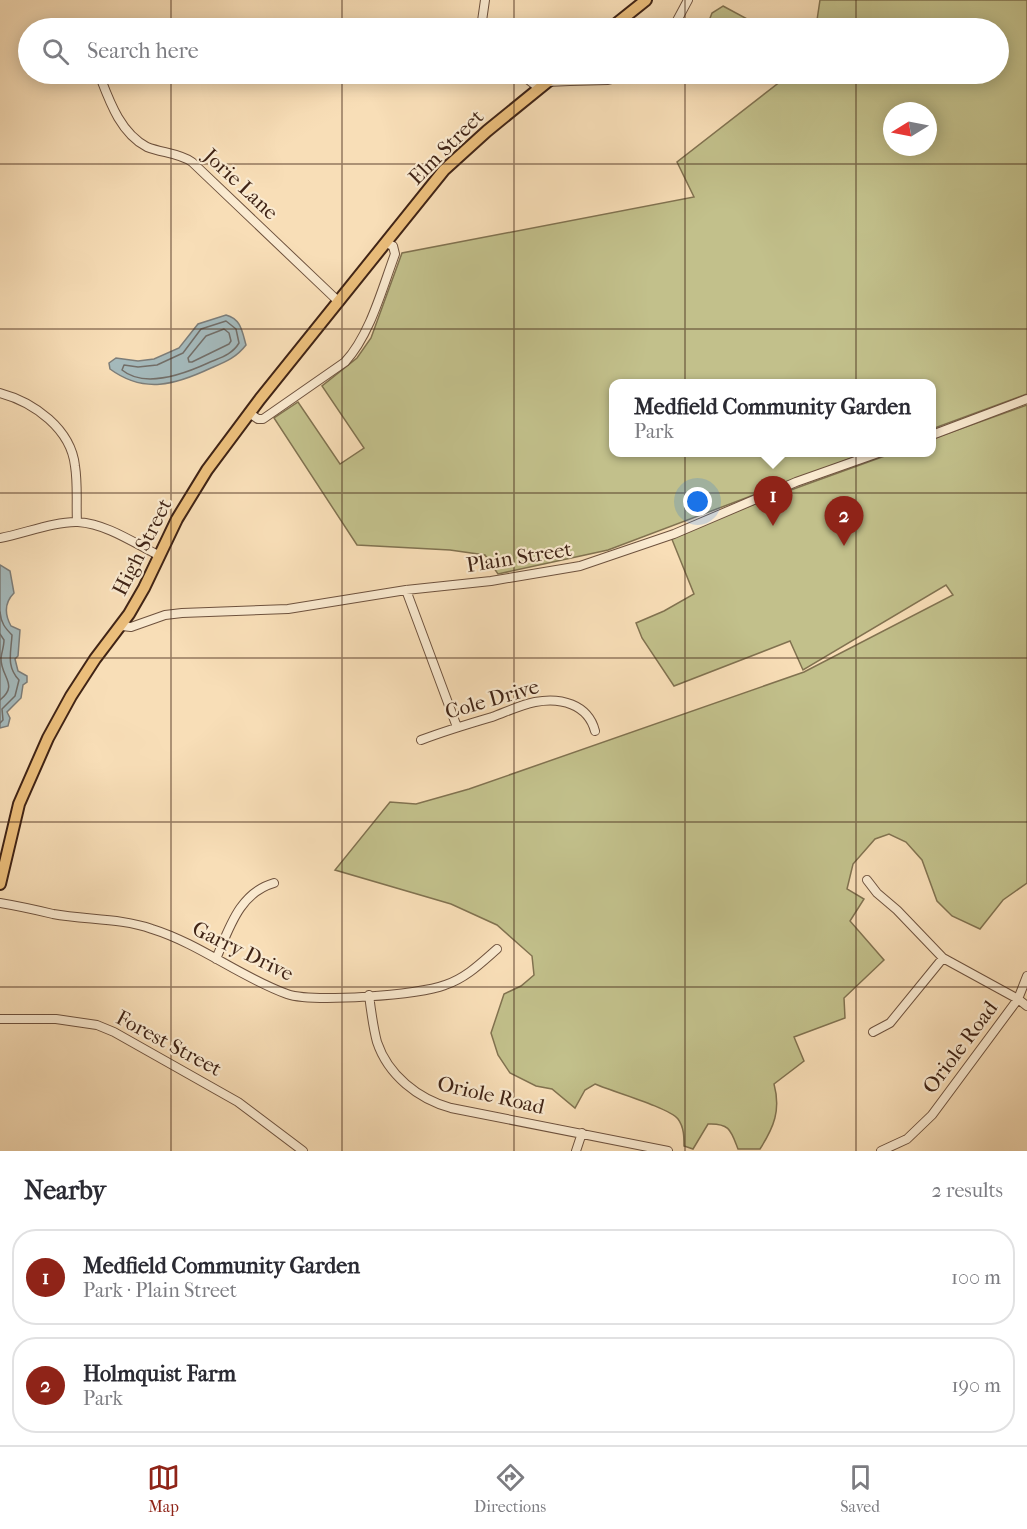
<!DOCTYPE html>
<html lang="en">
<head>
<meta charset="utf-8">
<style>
  body { margin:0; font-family:"IM FELL French Canon",serif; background:#f2f2f3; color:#2b2b33 }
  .compass { position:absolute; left:883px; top:102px; width:54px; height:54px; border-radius:50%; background:#fff; box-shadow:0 3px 15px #0003; rotate:260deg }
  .you { position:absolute; left:698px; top:502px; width:21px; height:21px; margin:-15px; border:4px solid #fff; border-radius:50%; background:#1a73e8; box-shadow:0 0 0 9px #1a73e833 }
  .badge { display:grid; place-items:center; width:39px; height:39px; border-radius:50%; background:#8f2418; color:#fff; font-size:20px; font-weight:700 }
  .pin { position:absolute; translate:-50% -50px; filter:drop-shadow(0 2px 3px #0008) }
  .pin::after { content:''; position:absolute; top:32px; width:21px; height:18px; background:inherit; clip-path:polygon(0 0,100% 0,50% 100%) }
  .popup { position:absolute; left:609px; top:379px; width:327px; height:78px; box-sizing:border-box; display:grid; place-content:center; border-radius:12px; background:#fff; filter:drop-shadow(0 2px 4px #0005); font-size:20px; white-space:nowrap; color:#7c7c81 }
  .popup b { font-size:22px; color:#2b2b33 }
  .popup::after { content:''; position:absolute; left:50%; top:100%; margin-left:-12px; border:12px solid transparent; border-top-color:#fff }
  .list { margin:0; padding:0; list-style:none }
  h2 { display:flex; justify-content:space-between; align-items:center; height:78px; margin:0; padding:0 24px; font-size:26px }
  h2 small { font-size:20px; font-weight:400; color:#7c7c81 }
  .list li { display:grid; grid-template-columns:39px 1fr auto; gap:18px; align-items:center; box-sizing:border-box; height:96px; margin:0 12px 12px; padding:0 12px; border:2px solid #e1e1e2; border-radius:24px }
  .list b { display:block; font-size:22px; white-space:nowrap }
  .list p { margin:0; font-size:20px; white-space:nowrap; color:#7c7c81 }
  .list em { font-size:20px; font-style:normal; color:#7c7c81 }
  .icon { flex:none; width:33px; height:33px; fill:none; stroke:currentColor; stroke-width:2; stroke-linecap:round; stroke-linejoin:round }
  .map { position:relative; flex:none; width:1027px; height:1151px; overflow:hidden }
  .search { position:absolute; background:#fff; box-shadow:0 3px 15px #0003; left:18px; right:18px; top:18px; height:66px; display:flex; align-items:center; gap:15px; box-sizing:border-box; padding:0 21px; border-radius:33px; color:#7c7c81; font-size:22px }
  .sheet { height:294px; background:#fff }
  nav { display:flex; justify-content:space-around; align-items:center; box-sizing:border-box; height:84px; border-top:2px solid #e1e1e2; background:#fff; font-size:16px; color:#7c7c81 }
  nav a { display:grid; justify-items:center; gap:3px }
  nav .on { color:#8f2418 }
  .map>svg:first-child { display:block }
</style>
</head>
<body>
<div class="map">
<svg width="1027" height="1151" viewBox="0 0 1027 1151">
  <rect width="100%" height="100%" fill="#f8deb7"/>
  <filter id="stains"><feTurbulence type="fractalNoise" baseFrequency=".00333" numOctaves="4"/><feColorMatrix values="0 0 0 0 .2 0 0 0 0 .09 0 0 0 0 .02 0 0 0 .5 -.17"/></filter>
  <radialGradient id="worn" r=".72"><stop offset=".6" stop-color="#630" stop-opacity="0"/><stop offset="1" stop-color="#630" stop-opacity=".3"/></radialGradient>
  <path fill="#c2c08b" stroke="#817250" stroke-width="1.5" fill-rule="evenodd" d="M820 0H1027V394L932 429V384H614V452L865 453 608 550 498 574 485 555 450 550 357 545 274 418 298 402 340 464 364 448 322 386 357 358 371 338 402 253 694 197 677 162 781 81 772 74H998V28H811L817 20ZM892 111H928V147H892Z
    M723 6 764 28H710L707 26 712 13Z
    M1027 405V883L1003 900 980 929 952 916 937 901 922 860 906 842 889 834 875 839 853 864 847 889 864 899 850 921 884 960 844 998 845 1018 794 1037 804 1061 774 1084C781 1110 774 1127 760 1149H738C731 1131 730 1123 708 1124L693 1149 684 1146C684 1137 684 1127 678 1119 670 1108 611 1091 595 1084L585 1090 575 1108 552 1089 536 1086 510 1073 498 1055 491 1033 504 994 521 986 534 975 532 956 497 925 451 904 335 870 390 802 416 804 469 789 804 672 953 595 946 585 803 670 790 641 674 686 642 638 636 623 664 611 694 594 671 537 788 491 893 453 932 452V439Z"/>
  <path fill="#a4b9bb" stroke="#7c7d79" stroke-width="1.5" d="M226 315C241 319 242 331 246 345 236 358 225 362 211 368 175 385 144 394 110 369L109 363 116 358 138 361 154 359 179 348 198 324Z
    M0 565 10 571 14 593C4 603 5 615 11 626L20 630 18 656 15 659 18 671 27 676V682L23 685 21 698 7 712 10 718 8 726 0 728Z"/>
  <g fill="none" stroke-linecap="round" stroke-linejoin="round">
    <path stroke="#726e68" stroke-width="1.5" d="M226 321 236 329 239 343C232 355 219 358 208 363 184 374 145 389 122 370L124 365 138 367 157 365 183 353 201 329Z
      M224 329 229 333 231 341 229 344 192 362H189L188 358 206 336Z
      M0 612C1 623 5 628 12 635 11 653 6 666 19 680L15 696 2 709 3 720 0 723
      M0 634 4 640C4 647 1 654 1 659 1 677 19 685 0 700"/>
    <defs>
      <path id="minor" d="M481 28 485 0
        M673 28 688 0
        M99 74C109 100 120 133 147 147 162 153 179 153 192 162L339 302
        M521 74 539 88
        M565 74 570 81 608 80 634 74
        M547 82 570 81
        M0 393C34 402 71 429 75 466 78 485 76 504 77 522
        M249 413 258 419H263L345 362C370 335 382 289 395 254L393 246 386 243
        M932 435 1027 399
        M0 538C23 534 55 521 78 522 107 524 134 543 160 556
        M406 590 457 727
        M122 626 131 627 165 615 182 613 288 609 406 590 491 581 580 566 674 534 796 482 881 452
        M421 740C445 731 468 724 492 717 506 712 520 705 535 702 560 697 588 704 595 731
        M867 880 877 893 897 910 943 958 1018 999 1027 1006
        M0 903C18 906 36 910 53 914 86 920 121 918 152 929 200 944 240 977 287 994 313 1003 419 995 445 985 466 978 481 963 497 949
        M216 959C229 929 239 893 274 883
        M369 995C371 1011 373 1027 377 1042 388 1075 418 1099 451 1108L668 1151
        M0 1019H56L97 1025 114 1032 238 1102 303 1151
        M873 1032 890 1023 943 958
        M576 1151 582 1133
        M881 1151 907 1139 932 1115 1018 999 1027 976"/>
      <path id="major" d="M611 28 646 0
        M0 884 19 804 48 738 71 696 95 659 129 614 144 588 177 519 207 470 260 399 444 170 487 131 557 74"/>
    </defs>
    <use href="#minor" stroke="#6e523e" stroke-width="10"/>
    <use href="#major" stroke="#402416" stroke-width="14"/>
    <use href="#minor" stroke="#faead0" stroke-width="8"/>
    <use href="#major" stroke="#ecbf7c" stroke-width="10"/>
  </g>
  <path fill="none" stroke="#402416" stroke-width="1.5" stroke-opacity="0.55" d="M171 0V28M342 0V28M514 0V28M685 0V28M856 0V28M171 74V1151M342 74V1151M514 74V1151M685 74V1151M856 74V1151M0 164H1027M0 329H1027M0 493H1027M0 658H1027M0 822H1027M0 987H1027"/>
  <g text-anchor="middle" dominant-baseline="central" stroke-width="4.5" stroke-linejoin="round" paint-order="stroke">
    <g font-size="21" fill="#402416" stroke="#faead0">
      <text transform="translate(446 147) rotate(-45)">Elm Street</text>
      <text transform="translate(241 184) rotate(43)">Jorie Lane</text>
      <text transform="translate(142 547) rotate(-63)">High Street</text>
      <text transform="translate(519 557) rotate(-9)">Plain Street</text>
      <text transform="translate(492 699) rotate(-16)">Cole Drive</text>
      <text transform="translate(243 951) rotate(26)">Garry Drive</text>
      <text transform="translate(169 1043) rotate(28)">Forest Street</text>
      <text transform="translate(960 1047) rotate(-53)">Oriole Road</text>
      <text transform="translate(491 1095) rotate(13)">Oriole Road</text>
    </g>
  </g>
  <rect width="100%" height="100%" filter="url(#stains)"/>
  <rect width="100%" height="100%" fill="url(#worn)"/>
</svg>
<svg class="compass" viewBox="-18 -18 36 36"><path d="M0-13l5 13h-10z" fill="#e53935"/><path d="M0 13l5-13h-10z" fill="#7c7c81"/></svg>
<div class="you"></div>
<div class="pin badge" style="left:773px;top:526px">1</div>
<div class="popup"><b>Medfield Community Garden</b>Park</div>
<div class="pin badge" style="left:844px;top:546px">2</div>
<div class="search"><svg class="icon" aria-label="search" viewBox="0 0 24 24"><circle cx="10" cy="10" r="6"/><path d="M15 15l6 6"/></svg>Search here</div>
</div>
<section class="sheet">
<h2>Nearby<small>2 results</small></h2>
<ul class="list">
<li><span class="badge">1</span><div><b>Medfield Community Garden</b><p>Park · Plain Street</p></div><em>100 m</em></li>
<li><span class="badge">2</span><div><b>Holmquist Farm</b><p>Park</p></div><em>190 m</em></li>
</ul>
</section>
<nav>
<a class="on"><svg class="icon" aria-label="map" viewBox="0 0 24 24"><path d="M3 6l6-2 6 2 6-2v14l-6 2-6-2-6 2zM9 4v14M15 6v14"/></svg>Map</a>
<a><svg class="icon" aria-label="directions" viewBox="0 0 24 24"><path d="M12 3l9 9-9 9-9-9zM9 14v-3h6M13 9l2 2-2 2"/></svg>Directions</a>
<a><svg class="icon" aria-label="saved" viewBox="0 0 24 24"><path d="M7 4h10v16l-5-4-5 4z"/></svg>Saved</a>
</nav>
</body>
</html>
